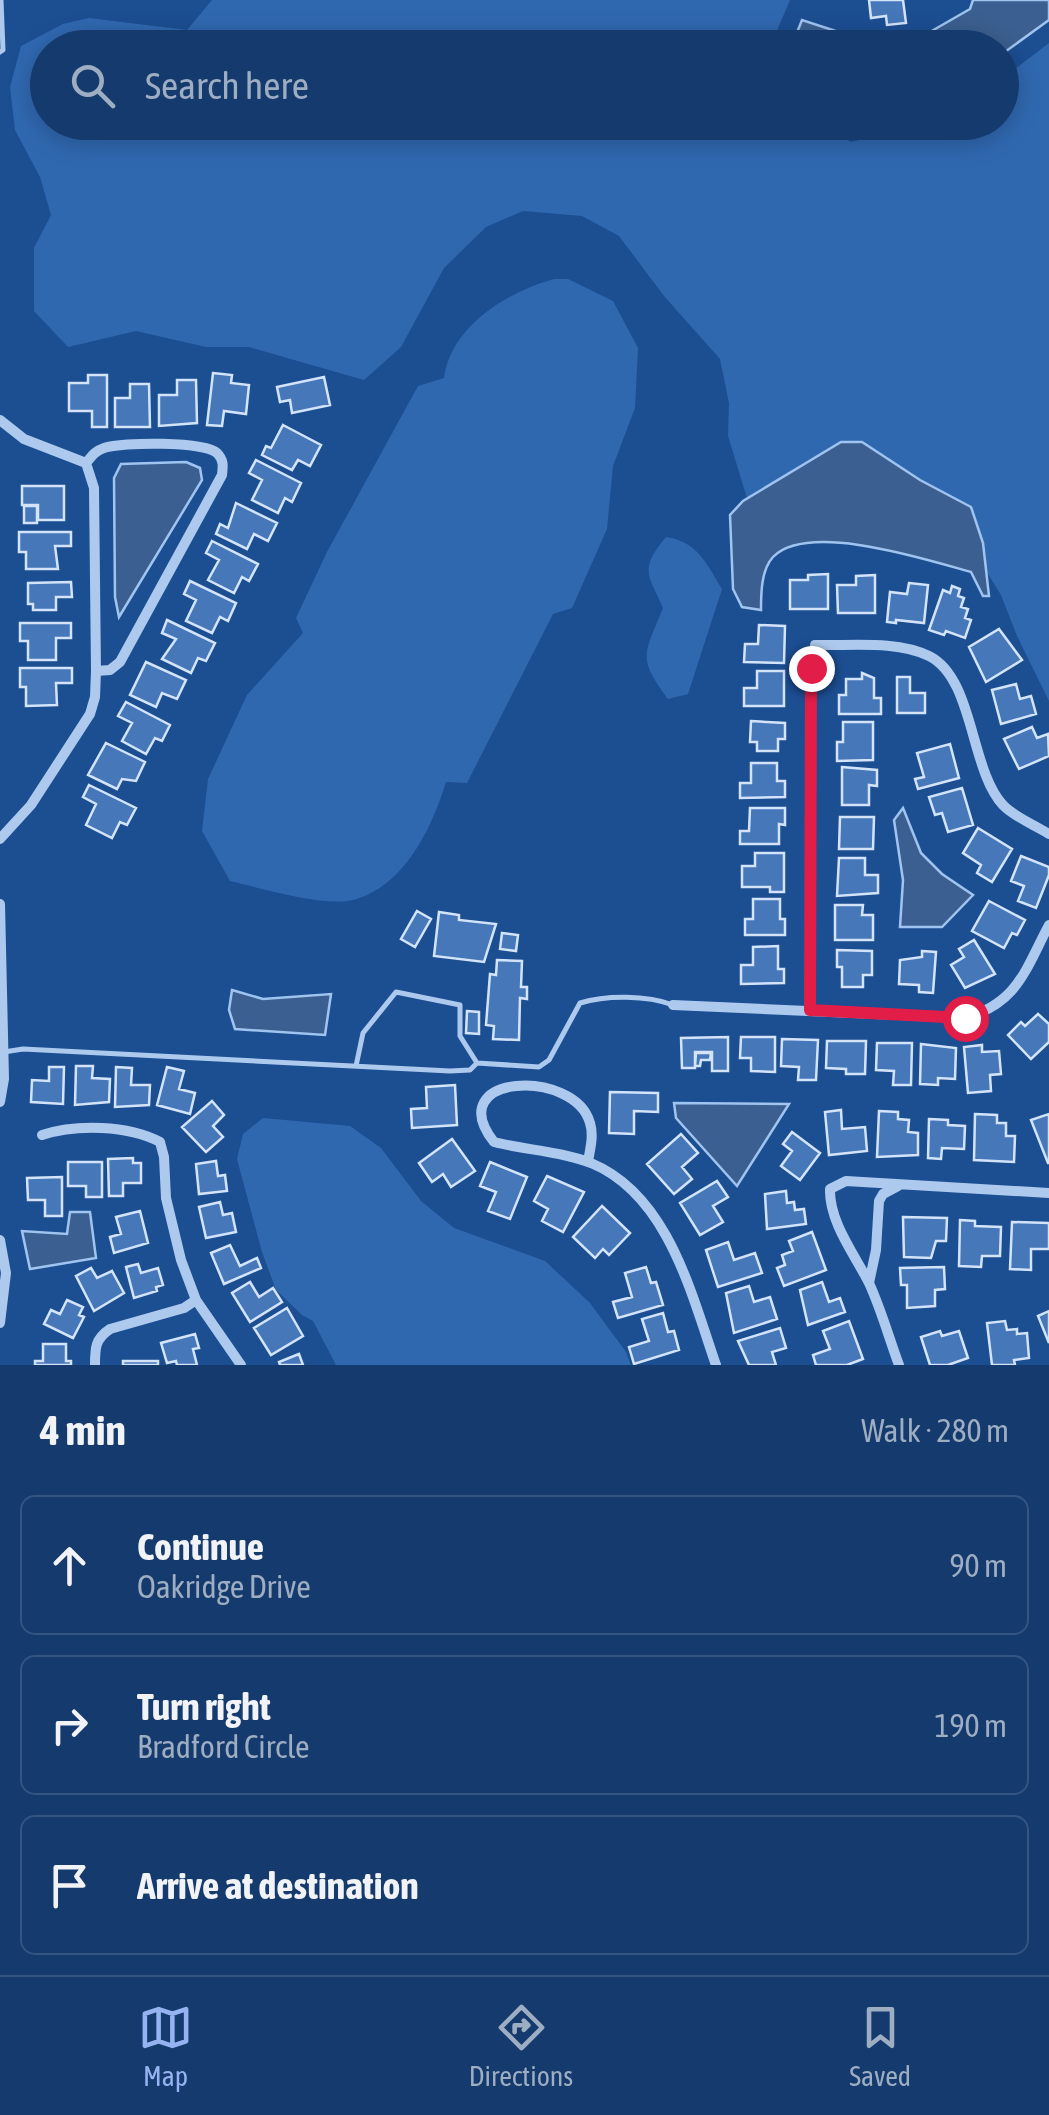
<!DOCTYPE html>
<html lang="en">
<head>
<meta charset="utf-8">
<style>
  body { margin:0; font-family:"Asap Condensed",sans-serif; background:#1e4173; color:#f1f3f6 }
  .stop { position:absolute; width:30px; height:30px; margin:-22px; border:8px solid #e11d48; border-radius:50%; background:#fff }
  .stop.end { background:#e11d48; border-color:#fff; box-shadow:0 2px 10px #0008 }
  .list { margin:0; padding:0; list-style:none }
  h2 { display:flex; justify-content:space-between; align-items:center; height:130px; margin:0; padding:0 40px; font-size:42px }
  h2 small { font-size:32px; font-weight:400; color:#9dadc2 }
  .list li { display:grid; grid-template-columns:65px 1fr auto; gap:30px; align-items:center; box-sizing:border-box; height:140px; margin:0 20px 20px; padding:0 20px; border:2px solid #345481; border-radius:15px }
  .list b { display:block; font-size:38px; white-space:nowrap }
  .list p { margin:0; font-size:32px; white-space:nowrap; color:#9dadc2 }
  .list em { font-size:32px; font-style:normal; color:#9dadc2 }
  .icon { flex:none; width:55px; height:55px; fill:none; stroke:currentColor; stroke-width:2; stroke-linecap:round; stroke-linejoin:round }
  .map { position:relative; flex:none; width:1049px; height:1365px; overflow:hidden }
  .search { position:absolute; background:#153a6e; box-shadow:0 5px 25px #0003; left:30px; right:30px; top:30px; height:110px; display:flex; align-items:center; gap:25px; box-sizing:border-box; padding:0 35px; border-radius:55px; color:#9dadc2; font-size:38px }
  .sheet { height:610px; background:#153a6e }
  nav { display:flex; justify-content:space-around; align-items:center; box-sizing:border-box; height:140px; border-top:2px solid #345481; background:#153a6e; font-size:28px; color:#9dadc2 }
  nav a { display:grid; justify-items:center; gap:5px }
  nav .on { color:#95b2f1 }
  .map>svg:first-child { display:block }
</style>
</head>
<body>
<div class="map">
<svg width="1049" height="1365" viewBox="0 0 1049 1365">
  <rect width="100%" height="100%" fill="#1c4e92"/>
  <path fill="#3068b0" d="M212 0H790L770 47 48 48V122H821L851 142 875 136 901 123 1002 122V79L1049 43V701L1017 636 1001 595 986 571 983 543 971 507 920 480 862 442 810 459 747 498 728 436 729 403 720 359 664 296 619 236 582 216 523 211 486 227 444 268 401 347 364 380 249 347H206L136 331 68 347 34 311V248L51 215 40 177 15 130 10 87 21 46 63 24 89 18 187 30Z
    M554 279H568L613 301 638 348 635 408 613 466 607 529 572 608 553 614 467 783 446 782C432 828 404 887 353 900 323 907 261 888 230 881L202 831 208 779 247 695 303 633 296 618 327 552 418 386 444 378C451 326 507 292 554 279Z
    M666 537C698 542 706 563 722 589L688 694 668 699C637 657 644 655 663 608 649 575 638 570 666 537Z
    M263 1118 350 1126 381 1148 421 1201 454 1228 545 1261 590 1303 626 1352 631 1365H336L313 1321 302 1315 276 1290 262 1252 237 1159 243 1134Z"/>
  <path fill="#3b5f90" stroke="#a0c4f0" stroke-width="2.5" d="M973 0H1049V20L1002 54V48L799 47 796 35 802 20 857 38 909 44 970 9Z
    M841 442H862L920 480 971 507 983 543 989 596H983L971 572C928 560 808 521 773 557 761 570 761 594 761 610L742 607 733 589 730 515 743 501Z
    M186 462 200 468 202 480 119 617 115 597 114 478 121 464Z
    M903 808 921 853 942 874 973 895 942 927H900L903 880 894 820Z
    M232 990 263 999 331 994 325 1035 235 1029 229 1010Z
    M674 1103 789 1104 737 1186 676 1118Z
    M70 1212H90L96 1258 30 1269 22 1231 67 1234Z"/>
  <path fill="#4577b9" stroke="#d3e4fa" stroke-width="2.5" d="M869 0H903L906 23 887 25 886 16 871 18Z
    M213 373 232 375 231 383 249 385 246 414 224 411 222 426 207 425Z
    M88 375H107V427H92V411H69V383H88Z
    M324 377 330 405 292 413 290 400 280 402 277 387Z
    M177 380H196L197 423 159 426V395H177Z
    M130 384H149L150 427H115V398H130Z
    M283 425 321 445 310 466 298 460 292 470 262 455 266 446 271 448Z
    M256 460 301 483 292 502 285 498 278 513 252 500 262 480 249 473Z
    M22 486H64V520H38V505H22Z
    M236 503 277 523 268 541 254 534 247 549 216 534 220 524 228 528Z
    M24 506H37V523H24Z
    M19 532H71V546H55L58 569H26V552H19Z
    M212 541 258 564 249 581 242 577 234 593 208 580 219 560 206 553Z
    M828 574V609H790V580H808V575Z
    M875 575V613H838L837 585H856V576Z
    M190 581 236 603 228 621 220 617 212 633 186 621 196 600 184 594Z
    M71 582 72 597H56V610H33V604H28V583Z
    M909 583 928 585 924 623 896 620V623L887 622 890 592 907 594Z
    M952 586 960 589 958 596 964 598 961 607 968 609 965 618 971 620 965 638 946 631 944 635 929 630 943 590 950 593Z
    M167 620 215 643 206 661 198 658 191 673 162 659 176 639 162 633Z
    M20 623H71V638H56V660H28V641H20Z
    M759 625 785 626 784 663 744 662 745 644H758Z
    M999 629 1022 660 986 682 969 647Z
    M146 662 186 680 177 699 162 693 156 707 130 695Z
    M20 668H72V683H56L57 705 26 706V687H20Z
    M757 671H784V706H744V688H757Z
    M862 673 874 678V698H881V714H839V695H846V679H862Z
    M897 677H910V693H925V713H897Z
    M1016 684 1020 699 1031 696 1036 714 1001 724 992 690Z
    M126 702 170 725 162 741 155 738 146 754 122 741 132 723 118 716Z
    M751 721 785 723V739H778V751H757V742H750Z
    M843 722H873V760L837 761V742H843Z
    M1032 727 1037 738 1048 734 1049 756 1019 769 1004 739Z
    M106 743 145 762 136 781 122 779 117 789 88 775Z
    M950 744 959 778 918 789 915 779 924 777 917 753Z
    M751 763H777V781H785V797L740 798V783H751Z
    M842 767 877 770V786L869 785V805H842Z
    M89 785 136 808 127 825 120 822 112 838 86 825 96 804 83 797Z
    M962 788 973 825 948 832 942 813 935 815 929 797Z
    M750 808H785V825L779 824V844H740V831H749Z
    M840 817H874L873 849H839Z
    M978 828 1012 849 992 882 977 873 981 865 963 853Z
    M755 853H784V892H770V887H742V866H755Z
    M1021 856 1049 867V875L1036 908 1018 901 1024 886 1011 881Z
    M839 858H865V875H878V893L837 896Z
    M753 899H780V919H785V935H745V919H753Z
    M989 901 1025 920 1017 935 1012 933 1004 948 972 931Z
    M835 905H863L862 915H873V940H835Z
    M417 911 431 919 415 947 401 939Z
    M439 912 459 915V920L496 924 484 962 434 956Z
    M502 933 518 935 516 951 500 949Z
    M974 940 995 974 965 988 951 965 964 957 959 949Z
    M778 946V969H784V983L741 984V965H753V947Z
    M837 950 872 951V975H863V987H842V967H837Z
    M922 951 936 952 933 993 919 992V985L899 984 900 960 922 957Z
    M497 960 522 961 521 987H527V999L520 998 519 1040 493 1039 494 1026 486 1025 490 974 496 975Z
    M467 1011 479 1012V1034L466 1033Z
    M1038 1014 1049 1024V1042L1031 1059 1008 1035 1021 1022 1025 1026Z
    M728 1037V1071H712V1052H695V1068H682L681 1038Z
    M741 1037H775V1072L751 1071V1058H740Z
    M782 1039 818 1040 816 1080H798L799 1067 781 1066Z
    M827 1041H866L865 1074H846V1069L826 1068Z
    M877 1043H912L911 1085H893L894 1071 876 1070Z
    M921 1044 956 1048 955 1079 938 1078V1085L920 1084Z
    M982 1045V1052L999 1051 1001 1074 990 1075 991 1091 968 1093 964 1047Z
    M696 1053H711L710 1060H701L700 1066H695Z
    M76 1066H93L92 1078 110 1079 109 1102 75 1105Z
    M49 1067H64L63 1104 31 1102 32 1080 49 1081Z
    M116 1067 132 1068 131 1085H150L149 1105 115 1107Z
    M167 1067 184 1071 179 1089 195 1093 190 1114 157 1105Z
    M455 1085 457 1125 412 1128 411 1109 427 1108 426 1087Z
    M610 1092 658 1093V1112L634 1111V1134L609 1133Z
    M212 1101 224 1115 213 1126 223 1137 206 1152 182 1127Z
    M841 1110 842 1129 865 1127 867 1151 829 1155 825 1112Z
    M879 1111 898 1112V1119L909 1120 908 1132 918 1133V1155L877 1157Z
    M975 1114 997 1115V1123H1006V1136H1015L1014 1162 974 1160Z
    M1049 1114V1163H1048L1031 1120Z
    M929 1119 948 1120V1125L965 1126 964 1149 942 1148 941 1159 928 1158Z
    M792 1132 820 1153 800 1180 781 1166 792 1151 783 1144Z
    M681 1134 698 1153 682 1167 692 1179 674 1194 647 1164Z
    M452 1139 475 1171 451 1187 443 1174 432 1182 419 1163Z
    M133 1158V1163H141V1183H123V1196H109L108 1159Z
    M216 1161 218 1176 225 1175 227 1191 199 1194 196 1164Z
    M68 1162H102V1197H86V1186H68Z
    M490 1162 527 1177 510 1219 488 1211 496 1192 480 1186Z
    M547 1176 584 1192 563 1232 542 1221 548 1209 534 1201Z
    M62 1177V1216H45V1200H28L27 1178Z
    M717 1181 728 1197 713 1206 723 1222 700 1235 680 1203Z
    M786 1191 787 1203 794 1202 795 1210 804 1209 806 1224 767 1229 765 1194Z
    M220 1202 223 1215 232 1213 236 1232 206 1238 199 1207Z
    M602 1206 630 1233 609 1255 603 1249 595 1258 573 1237Z
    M140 1211 148 1243 114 1253 110 1237 121 1234 116 1217Z
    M903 1217 947 1218 946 1241H936L931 1258 904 1257Z
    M960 1220 975 1221V1226L1001 1227 1000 1256H982L981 1267 959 1266Z
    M1012 1222 1049 1223V1249H1031V1270L1010 1269Z
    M812 1232 826 1270 784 1286 777 1268 785 1265 782 1255 793 1251 789 1241Z
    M728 1242 734 1260 755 1253 762 1273 718 1287 706 1250Z
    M230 1245 240 1266 257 1258 261 1268 224 1284 211 1253Z
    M138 1264 141 1273 158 1268 163 1285 156 1287 157 1291 134 1298 126 1267Z
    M646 1267 651 1283 656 1282 663 1305 618 1318 613 1302 632 1297 625 1273Z
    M944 1267 945 1289 935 1290V1306L907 1308V1285H901L900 1268Z
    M91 1268 97 1278 112 1271 124 1293 94 1311 76 1276Z
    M250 1282 259 1297 273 1288 282 1302 250 1322 232 1293Z
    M822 1282 829 1302 840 1298 845 1312 808 1325 800 1290Z
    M749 1286 754 1302 770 1297 777 1319 734 1333 726 1293Z
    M67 1300 83 1307 79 1315 84 1317 73 1338 44 1324 51 1310 60 1314Z
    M287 1308 303 1336 271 1355 254 1328Z
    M1049 1311V1343L1038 1316Z
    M663 1313 668 1332 674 1331 679 1350 634 1364 629 1347 649 1341 642 1319Z
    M849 1321 863 1359 847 1365H816L813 1355 830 1349 823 1331Z
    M1005 1321 1007 1330 1017 1329V1334L1027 1333 1029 1358 1014 1360 1015 1365H992L987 1323Z
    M780 1328 786 1348 772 1352 776 1365H749L738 1341Z
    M940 1331 942 1336 959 1331 968 1358 948 1365H930L921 1337Z
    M195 1334 199 1348 193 1349 197 1365H177L176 1361 167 1363 161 1343Z
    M43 1344H66V1361H71V1365H35V1361H43Z
    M299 1354 303 1365H280L279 1362Z
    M123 1361H158V1365H123Z"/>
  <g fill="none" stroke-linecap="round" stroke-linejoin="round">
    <path stroke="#adcaee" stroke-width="5" d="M0 52 3 50 1 0
      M4 1052 23 1049 450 1071 470 1070 477 1063
      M356 1066 363 1033 396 992 460 1005V1036L477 1063 539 1067 549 1060 580 1003C606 995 647 995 673 1005"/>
    <path stroke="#adcaee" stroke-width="10" d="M0 420 24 439 86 463 94 488 96 671 95 697 90 714 31 805 0 839
      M86 463C92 456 95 451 104 448 122 442 204 441 217 453 224 460 223 466 222 475L120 662 110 670 96 671
      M0 904 4 1079 0 1102
      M673 1005 965 1018C1018 1003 1025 970 1049 925
      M810 1010 811 668 815 645C850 646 897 640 929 656 974 678 970 770 1003 805 1014 817 1035 825 1049 834
      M42 1135C76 1124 128 1125 160 1142L164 1157 166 1198 181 1260 196 1300 241 1365
      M588 1162C590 1149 594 1136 590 1123 575 1068 440 1073 494 1142 525 1150 560 1151 591 1163 668 1195 691 1293 716 1365
      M0 1240 6 1273 0 1323
      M869 1283 876 1250 879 1201 883 1194 898 1186
      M95 1365C95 1348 95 1339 110 1329L184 1308 196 1300
      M899 1365C889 1338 881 1309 869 1283 855 1255 829 1222 830 1189L846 1181 1049 1193"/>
  </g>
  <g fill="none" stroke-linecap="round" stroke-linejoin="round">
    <path stroke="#e11d48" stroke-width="12" d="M811 668 810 1010 965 1018"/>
  </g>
</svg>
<div class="stop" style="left:965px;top:1018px"></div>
<div class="stop end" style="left:811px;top:668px"></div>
<div class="search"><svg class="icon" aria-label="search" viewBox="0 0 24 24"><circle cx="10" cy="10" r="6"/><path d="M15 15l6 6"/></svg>Search here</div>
</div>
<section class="sheet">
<h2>4 min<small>Walk · 280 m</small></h2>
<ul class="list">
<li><svg class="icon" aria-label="ahead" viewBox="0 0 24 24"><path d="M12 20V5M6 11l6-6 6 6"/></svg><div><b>Continue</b><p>Oakridge Drive</p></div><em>90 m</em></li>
<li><svg class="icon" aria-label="right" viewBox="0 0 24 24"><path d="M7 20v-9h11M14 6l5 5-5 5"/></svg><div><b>Turn right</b><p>Bradford Circle</p></div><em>190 m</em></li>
<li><svg class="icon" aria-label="arrive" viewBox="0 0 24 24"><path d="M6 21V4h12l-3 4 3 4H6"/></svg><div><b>Arrive at destination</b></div></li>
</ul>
</section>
<nav>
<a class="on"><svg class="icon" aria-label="map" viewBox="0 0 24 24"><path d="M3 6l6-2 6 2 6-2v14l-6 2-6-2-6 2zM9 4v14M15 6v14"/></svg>Map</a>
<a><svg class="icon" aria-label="directions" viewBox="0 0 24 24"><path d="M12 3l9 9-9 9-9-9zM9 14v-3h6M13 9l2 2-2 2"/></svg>Directions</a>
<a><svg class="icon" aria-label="saved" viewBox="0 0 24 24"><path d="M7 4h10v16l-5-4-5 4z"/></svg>Saved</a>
</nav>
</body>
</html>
